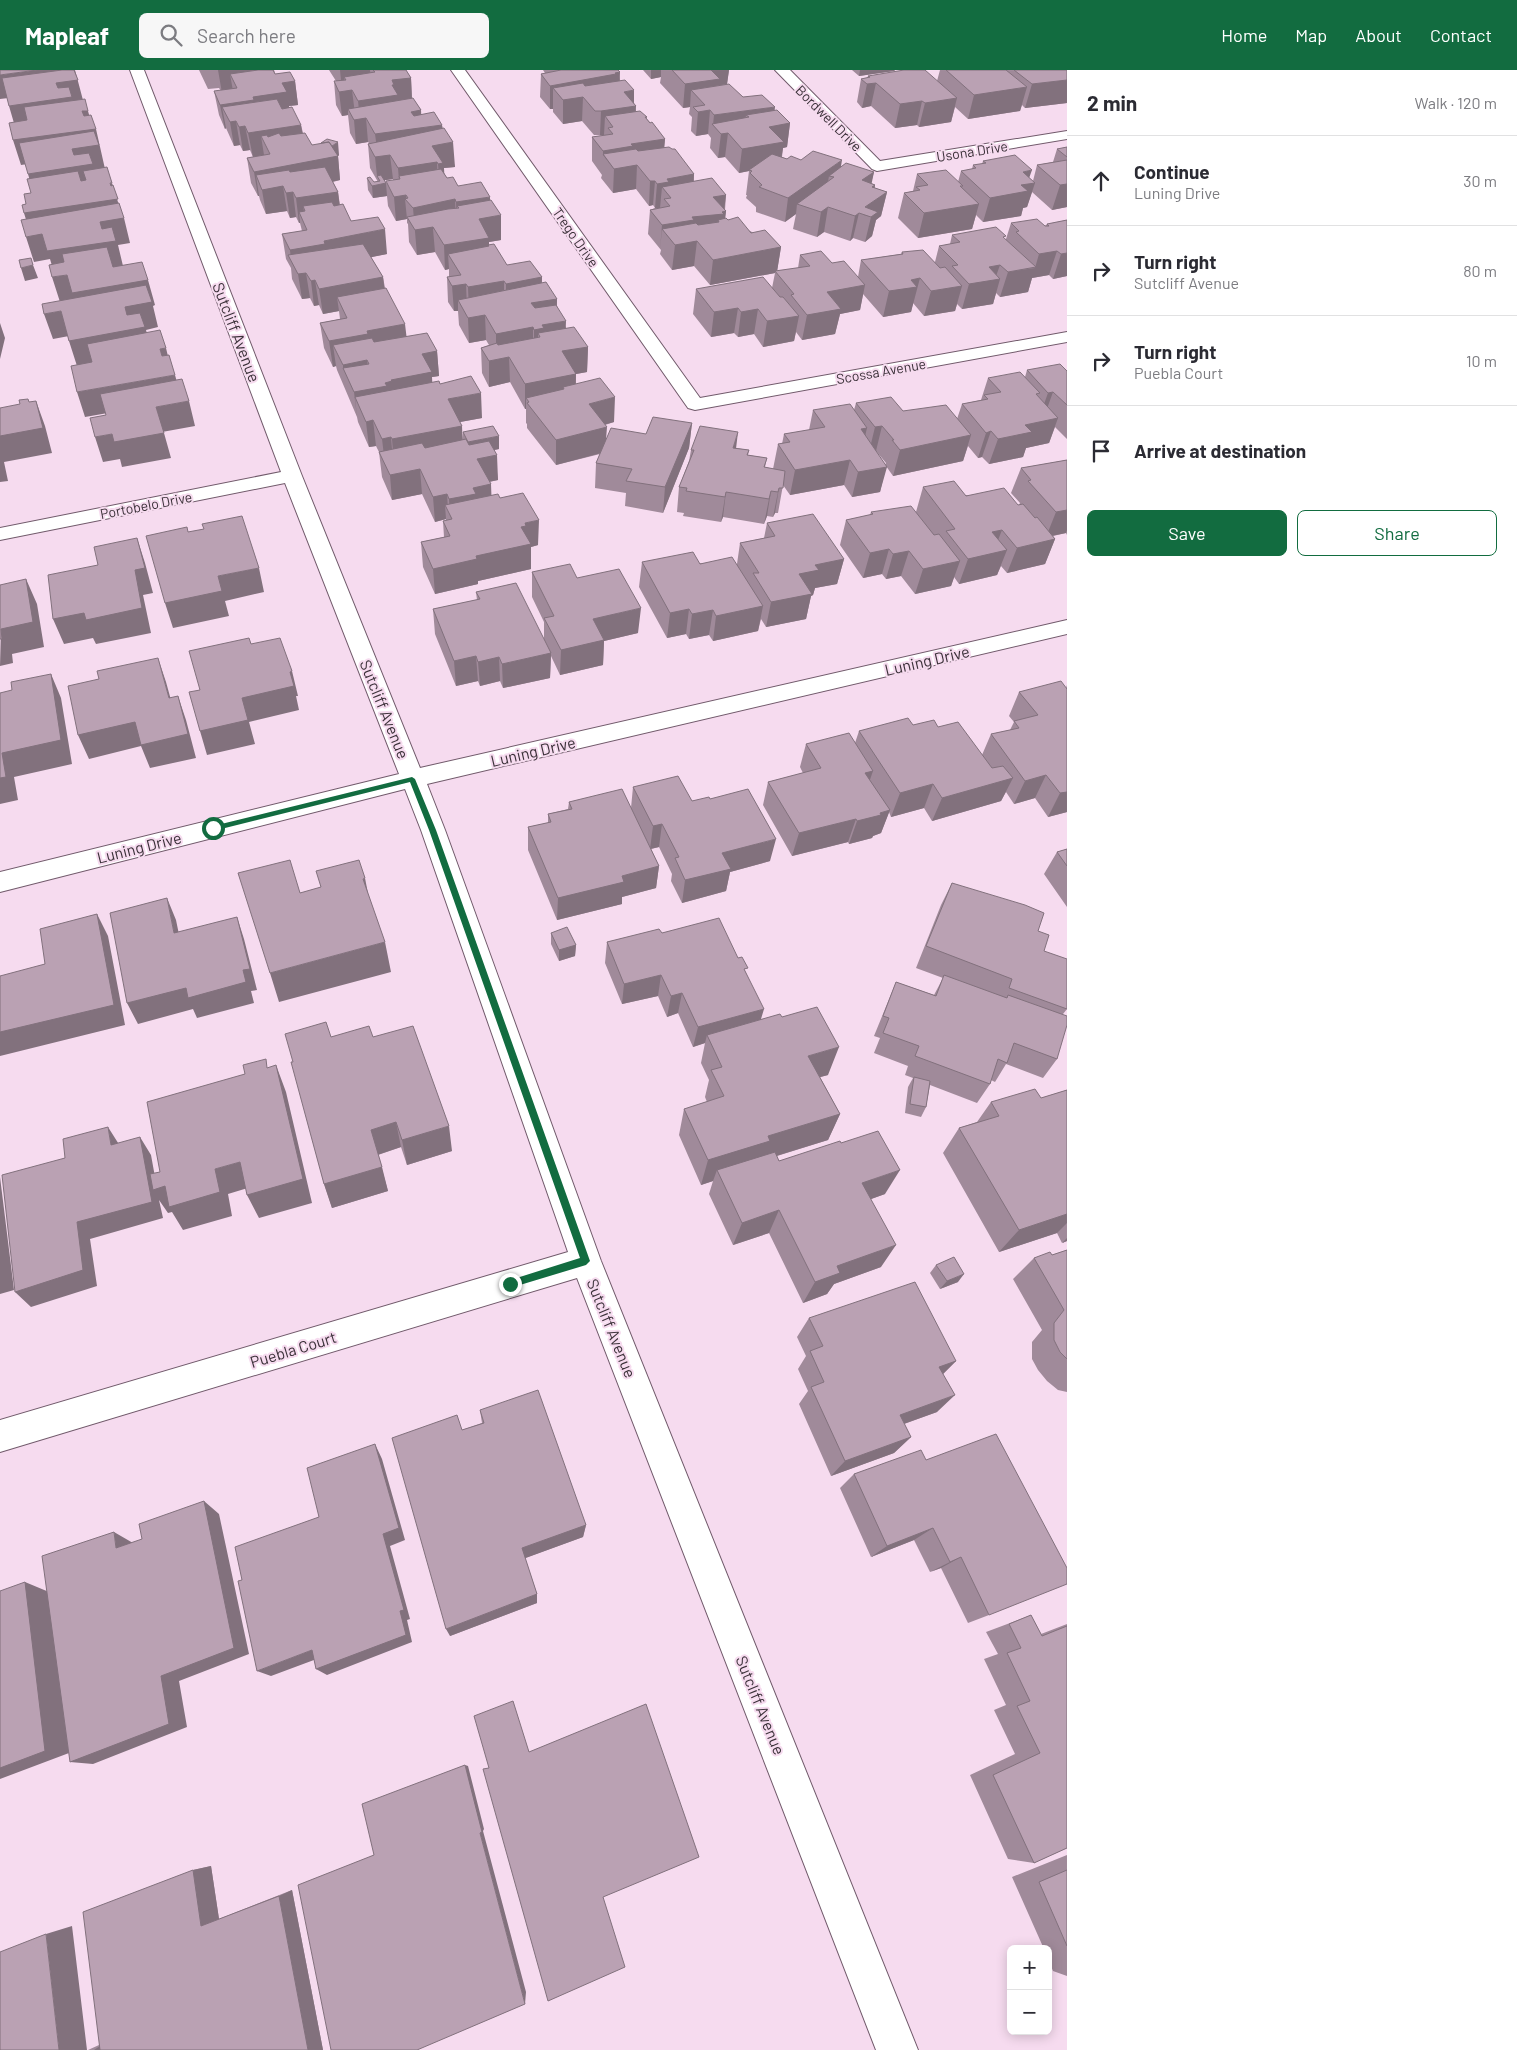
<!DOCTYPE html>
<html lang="en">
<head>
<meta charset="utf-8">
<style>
  body { margin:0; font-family:Barlow,sans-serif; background:#f7f7f7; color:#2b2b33 }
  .controls { position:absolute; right:15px; bottom:15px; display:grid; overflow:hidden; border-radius:8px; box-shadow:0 2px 12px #0003 }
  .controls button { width:45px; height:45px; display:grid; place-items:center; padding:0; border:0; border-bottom:1px solid #e1e1e2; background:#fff; color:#2b2b33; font:25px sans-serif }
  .stop { position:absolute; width:15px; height:15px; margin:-11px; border:4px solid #126c40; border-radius:50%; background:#fff }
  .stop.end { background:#126c40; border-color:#fff; box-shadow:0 1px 5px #0008 }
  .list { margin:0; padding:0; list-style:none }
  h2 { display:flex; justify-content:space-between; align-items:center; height:65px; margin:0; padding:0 20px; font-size:21px }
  h2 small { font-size:16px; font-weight:400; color:#7c7c81 }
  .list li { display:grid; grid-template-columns:32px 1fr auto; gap:15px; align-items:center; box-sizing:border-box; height:90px; padding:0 20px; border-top:1px solid #e1e1e2 }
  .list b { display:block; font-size:19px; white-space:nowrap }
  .list p { margin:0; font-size:16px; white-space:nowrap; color:#7c7c81 }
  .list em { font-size:16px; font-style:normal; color:#7c7c81 }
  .actions { display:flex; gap:10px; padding:15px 20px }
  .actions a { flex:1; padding:11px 0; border:1px solid #126c40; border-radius:8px; text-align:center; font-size:18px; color:#126c40 }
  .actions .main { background:#126c40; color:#fff }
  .icon { flex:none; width:28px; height:28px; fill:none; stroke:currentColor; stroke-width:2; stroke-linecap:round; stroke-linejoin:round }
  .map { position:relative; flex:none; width:1067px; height:1980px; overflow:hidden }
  header { display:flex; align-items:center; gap:30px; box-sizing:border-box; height:70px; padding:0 25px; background:#126c40; color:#fff }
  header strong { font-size:24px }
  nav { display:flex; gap:28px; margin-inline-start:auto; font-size:18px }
  .search { width:350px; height:45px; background:#f7f7f7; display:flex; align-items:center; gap:12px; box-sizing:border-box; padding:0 18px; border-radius:8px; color:#7c7c81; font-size:19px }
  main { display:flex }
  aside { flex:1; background:#fff }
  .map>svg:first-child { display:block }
</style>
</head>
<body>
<header>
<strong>Mapleaf</strong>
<div class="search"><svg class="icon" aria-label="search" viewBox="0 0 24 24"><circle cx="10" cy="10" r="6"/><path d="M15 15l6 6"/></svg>Search here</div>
<nav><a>Home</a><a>Map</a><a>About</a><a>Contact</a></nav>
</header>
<main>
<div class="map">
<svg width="1067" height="1980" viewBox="0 0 1067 1980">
  <rect width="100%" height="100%" fill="#f6dbef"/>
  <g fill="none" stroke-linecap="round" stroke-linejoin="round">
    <defs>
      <path id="minor" d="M130 0H144L302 406 420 698 1067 550V564L427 714 445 760 601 1191 918 1980H876L577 1208 0 1382V1350L568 1182 421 760 405 719 0 822V802L399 704 285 413 0 470V458L281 402Z
        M451 0H465L700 328 1067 262V272L695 340 688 338Z
        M775 0H790L880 91 1067 61V69L877 101 872 99Z"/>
    </defs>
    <use href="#minor" stroke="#715a6b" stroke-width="2"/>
    <use href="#minor" fill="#fff" fill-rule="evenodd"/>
  </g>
  <path fill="#a08a9a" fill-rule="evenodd" d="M199 0H274L275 4 295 11 298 35 289 36V38L301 55 303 63 312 75 339 85 338 86 340 110 333 112 338 122 340 135 351 151 387 184 371 187 383 207 385 218 406 267 437 281 439 306 432 307V313L440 314 482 348 460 352 462 370 463 362 499 379 494 380 498 410 489 412 491 414V425L500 428 538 475 531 477V499L478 511V514L435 524 423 497 421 472 444 467 443 451H446V449L435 452 422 424 392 430 382 407 379 382 376 376 369 377 358 352 357 347 337 300 336 296 333 297 324 278 320 253 340 249 339 241 323 244 319 235 314 236 310 228 302 229 292 209 291 198 286 189 282 164 302 161 300 153H299L296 147 290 148 287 141 266 144 260 130 259 126H258L251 113 247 88 253 87 250 80 243 81 240 75 234 76 226 58 225 59 219 45 214 21H221L219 18 208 19Z
    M329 0H406L411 8 412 28 421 40V44L442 55 443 59 455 97 444 98V103L447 108 458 116 490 130 501 170 489 172V175L507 195 542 207V213L557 229V236L566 258 588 277 587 302 576 304V314L614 352 605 355 606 370 646 364 692 353 689 378 663 443 625 436 626 423 595 418 596 393 600 384 556 395 527 358V354L526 353V339H525L510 312 489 317 482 303 481 278 489 275 486 270 469 273 459 255 458 241H454L448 232 447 207H449V199L445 200 435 182 417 185 409 172 408 154 407 153V149L396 151 388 136 387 126 373 128 368 120 367 108 374 112H378L370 98 368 74 369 73 368 72 356 74 350 63 348 45 342 46 336 35 334 11H336ZM393 109V110L386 113 384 110Z
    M543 0H618L620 10 634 33 636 42 647 47V49L665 69 664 77 694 104V111L726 125 725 140 726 141 725 148 781 177 777 201 798 198 800 185 832 193 858 207 861 190 901 184 902 182 935 192 939 176 950 174 952 165 1006 169 1011 153 1045 156 1047 154 1067 150V206L1053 209 1049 205 1032 208 1028 222 1000 227 996 223 993 234 962 239 957 234 955 241 924 246 913 233 911 242 883 247 863 224 860 240 840 244 835 264 802 270 796 262 794 271 763 277 754 264 738 267 734 263 711 267 693 244 696 219 772 218 775 203 710 215 694 196 672 200 660 184 661 180 648 164 650 140 655 138 653 135 649 136 636 119 613 123 601 108 602 105 592 91V67L604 65H594L582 51 563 54 553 42V39H550L540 27 541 4 545 3Z
    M643 0H729L727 14 743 27 775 41 790 53 787 77 783 78 782 87 787 89 801 90 841 97 874 102 871 113 875 115V118L887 122 881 146 876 150 872 166 865 172 853 168 850 171 824 162 817 167 793 159 796 144 785 152 756 142V137L746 128 747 125H746L749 101 739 103 725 87 718 88 710 78 711 68 708 64 696 66 691 61 692 47 689 44 690 37 683 38 660 13 661 7 651 9Z
    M852 0H895L894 1 859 6Z
    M940 0H1067V33L1025 38 1022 35 1020 41 968 49 955 37 951 52 919 57 917 55 895 58 871 36 862 38 857 32 861 9 867 8 868 6 937 11Z
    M1067 77V137L1052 140 1032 122 1027 137 1023 138 1021 146 983 152 976 145 972 159 918 168 898 148 904 123 913 121 917 104 958 112 961 101 972 99 973 95 982 94 983 91 1029 108 1033 111 1037 95 1053 92 1057 79Z
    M1027 300 1067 301V369L1055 357 1049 373 1026 378 1023 387 989 394 982 387 978 388 968 376 963 391 893 406 886 396 880 422 852 427 844 415 790 425 783 415 778 443H775L773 447 767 446 764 454 723 447 721 452 683 446 684 443 677 442 679 417 689 391 691 380 736 378 749 380 748 385 767 388 765 397 773 399 778 374H782L784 364 809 360 813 340H854L856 333 903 341 957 349 962 334 981 330 988 308 1025 307ZM876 381 886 393 885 395Z
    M1067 390V465L1066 463 1053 466 1055 469 1045 494 1007 503 1001 496 997 505 959 514 954 507 951 516 915 524 901 506 886 509 882 504 863 508 840 475 846 450 870 445 871 442H916L923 417 1019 435 1020 433 1011 423 1021 398Z
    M767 453 844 489 837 514 815 518 813 525 811 526 806 549 766 557 761 549 758 561 713 571 709 565 689 569 686 564 667 568 639 517 642 492 737 494 740 473 764 468Z
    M532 502 577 508 638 563 604 571 603 595 560 605 551 586 550 608 503 618 500 611 480 616 478 611 456 616 435 564 433 539 477 530 476 522 544 570V552L532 527Z
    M1067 615V742L1048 747 1035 728 1014 734 1006 722 1001 731 932 751 924 738 891 747 889 742 881 763 873 766 872 768 849 774 848 772 792 786 763 735 768 712 803 703 800 697 806 674 855 673 859 661 913 655 938 657 982 685 991 664 1010 660 1014 652 1009 646 1019 622 1066 618Z
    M633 717 692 731 710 729 770 791 730 802 726 821 682 833 671 811 672 804 659 777 651 779 659 796 656 818 622 827V834L557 850 528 780V757L548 753V744L568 739 569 732 631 738Z
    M1067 779V837L1044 804 1057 782Z
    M952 813 1038 861 1044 881 1067 939 1063 944 1057 989 1043 1008 1006 994 995 1012 991 1010 990 1014 977 1033 930 1015 926 1037 921 1047 905 1043 908 1017 913 1008 905 1005 908 996 874 983 880 968 874 966 896 912 934 925 943 908 916 898 941 835Z
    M551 863 576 875 575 886 559 891 551 874Z
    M662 863 738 888 746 903 761 950 828 1005 820 1007 840 1044 828 1070 777 1086 779 1091 841 1073 885 1124 871 1129 881 1197 834 1214 827 1224 803 1233 769 1163 733 1175 709 1124 713 1111 701 1115 679 1065 684 1039 707 1032 705 1027 709 1010 701 993 705 973 693 977 678 943 667 947 658 926 622 934 605 893 607 872Z
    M331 967H373L452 1081 407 1095 401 1077 378 1085 388 1121 332 1138 324 1114 293 992Z
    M1067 1020V1171L1062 1173 1057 1163 999 1182 943 1083 959 1058 977 1052 991 1032 1041 1028Z
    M1067 1180V1322L1058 1320 1047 1311 1038 1300 1032 1289V1272L1042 1260 1013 1209 1034 1188 1052 1185Z
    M936 1195 958 1212 940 1219 930 1203Z
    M809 1248 956 1291 943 1304 937 1342 904 1354 911 1367 894 1383 831 1406 799 1334 808 1321 798 1299 806 1286 797 1267Z
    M480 1340 586 1455 583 1467 525 1488 537 1524V1533L450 1566 462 1360 482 1353Z
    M926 1390 989 1545 968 1553 941 1498 930 1502 914 1470 871 1487 840 1418 854 1404Z
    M1031 1545 1041 1564 1067 1554V1778L1034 1793 1008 1789 970 1705 1015 1684 994 1640 1006 1635 984 1589 998 1584 986 1562Z
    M1067 1785V1906L1053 1901 1048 1889V1879H1044L1012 1807Z
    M211 1796 219 1849 292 1820 323 1980H88L99 1975 193 1800Z"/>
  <path fill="#82717d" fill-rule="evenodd" d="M37 0H75L84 34 16 60 9 36 59 22 0 29V5Z
    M218 0H274L275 9 237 18 230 4 233 21 222 23Z
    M340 0H370L372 19 352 20 355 44 348 39V45L342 46 339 22 342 21ZM344 7 346 10V21Z
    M651 0H661V7L651 9Z
    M690 0H729L727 14 691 20 690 37 683 38 685 14Z
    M860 0H895L894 1 859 6Z
    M375 2 411 8 412 31 366 48 368 72 356 74 354 50 360 49 358 31Z
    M620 2 619 26 583 27 582 51 563 54V30L553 18V39H550V16Z
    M1067 10V33L1025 38 1032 14Z
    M295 11 298 35 289 36 290 46 236 51 240 75 234 76 230 52 222 37 226 58 225 59 220 35 253 27 282 13Z
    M876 13 871 36 862 38 867 14Z
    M1027 17 1020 41 968 49 974 25Z
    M634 20V36H636L635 60 613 57 605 46 604 65H600L601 41 624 22Z
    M957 28 951 52 919 57 925 33Z
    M922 31 917 55 895 58 900 34Z
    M775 37 773 56 790 53 787 77 783 78 780 96 749 100V101L739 103 742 79 749 47 746 45 744 65 728 63 725 87 718 88 721 64 713 55 714 45Z
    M421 40 422 58 442 55 443 74 453 72 455 97 444 98 445 118 440 119 438 94 437 92 438 116 400 109 399 106 400 122 398 98 390 85 393 109 380 111 377 106 375 87 378 86 375 64 411 42Z
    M710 40 708 64 696 66 698 42Z
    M82 41H88L93 59H96L105 99 88 120 35 128 28 104 75 87 21 95 13 70Z
    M301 55 305 79 261 66 264 85 253 87 248 63Z
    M245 56 250 80 243 81 239 57Z
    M665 69 663 93 637 95 636 119 613 123 614 99 603 85V81L631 74Z
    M338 72 339 85 338 86 340 110 285 121 283 116 287 141 266 144 262 120 256 105 259 126H258L254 102 329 78Z
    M842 90 838 115 834 107 829 106 826 123 797 134 796 144 785 152 788 128Z
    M1032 100 1027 114 1035 113 1027 137 1023 138 1021 146 983 152 990 128 1023 102Z
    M874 102 869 126 862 110Z
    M694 104 692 129 671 128 662 117 660 138H655L657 114 667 109Z
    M650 111H655L653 135 649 136Z
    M112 113 123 148H124L130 173 118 175 123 196 55 206 50 189 34 192 26 167 31 166 24 143Z
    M386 113 387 126 373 128 372 116Z
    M1067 114V137L1052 140 1060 115Z
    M875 115 871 133 887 122 881 146 876 150 872 166 865 172 871 147 864 145 872 117Z
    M293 122 296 147 290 148 286 123Z
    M338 122 341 147 303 136 306 152 299 142 300 153H299L296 128Z
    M406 125 407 131 405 129 407 149 396 151 394 127Z
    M726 125 724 141H726L723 166 719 152 718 150 716 169 697 171 694 196 672 200 675 175 662 159 660 180 662 155 692 147 713 127Z
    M490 127V147L501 145V170L489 172V193V176L488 175 489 193 457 198 448 184 449 199 445 200 444 175 480 169 479 153 460 156 459 138 457 136 458 156 457 157 456 132Z
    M455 129 456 154 433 159 435 182 417 185 413 138Z
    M979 134 972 159 918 168 924 143Z
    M828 137 824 162 817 167 821 142Z
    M859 143 853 168 850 171 855 146Z
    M385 159 387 184 328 196 306 203 310 228 302 229 298 204 291 190 290 180 324 171Z
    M781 177 777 202 775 201V203L710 215 713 190Z
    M1057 181 1049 205 1032 208 1028 222 1000 227 1008 202 1035 198 1039 184Z
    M1067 183V206L1053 209 1061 184Z
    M33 195 38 208 25 211 21 198Z
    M1000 195 995 209H1000L993 234 962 239 969 214 989 197Z
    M67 205 148 210 155 235 153 236 158 257 146 260 152 283 77 296 69 271 60 232 52 207Z
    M383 207 386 232 337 227 339 241 323 244 319 219Z
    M542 207 541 231 557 229 556 253 566 251 565 276 540 267 538 263V284L534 285V260L533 258V283L496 289V264L506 239V214Z
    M920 208 911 242 883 247 889 221 911 210Z
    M315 210 319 235 314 236 311 211Z
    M504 211V236L469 242 468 217Z
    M466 214 467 239 458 230V241H454L452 216Z
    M865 215 860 240 840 244 835 264 802 270 807 245 827 222Z
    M962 216 955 241 924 246 931 221Z
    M738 238 734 263 711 267 714 242Z
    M758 239 754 264 738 267 741 242Z
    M61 241 69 266 53 269 44 244Z
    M485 245 486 270 469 273 468 248Z
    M799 246 794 271 763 277 767 251Z
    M0 253 5 268 0 289Z
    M405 254 408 279 333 275 336 296 333 297 329 271 367 261Z
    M588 277 587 302 576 304 575 329 564 319 563 317V331L529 332 526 328V339H525V314L562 281Z
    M166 278 172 303 166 305 160 279Z
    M437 281 439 306 432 307 433 327H355L357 347 354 322 385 313 391 310 422 284Z
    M509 287 510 312 489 317V291Z
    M367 290 370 316 343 299V295Z
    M175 305 182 330 85 347 77 322Z
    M1053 322 1044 347 1039 348 1048 323Z
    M481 323 482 348 449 354 448 329Z
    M615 327 614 352 588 359 589 334Z
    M36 331 45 356 52 383 4 392 8 411 0 412V366Z
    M189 331 195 356 162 362 156 337Z
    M1058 348 1049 373 1026 378 1023 387 989 394 998 369 1025 355Z
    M373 350 376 376 369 377 366 352Z
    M692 353 689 378 663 443 665 417Z
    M462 356 463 381 394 394 392 369Z
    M882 356 876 381 869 382 875 357Z
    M607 357 605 382 556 395V370Z
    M867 358 861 383V359Z
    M991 361 982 387 978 388 986 363Z
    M738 362 735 387 733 378Z
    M164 363 171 388 122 397 120 389 103 392 95 367 112 364Z
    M971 365 963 391 893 406 900 380Z
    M499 366V379L469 385 468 372Z
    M391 367 393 392 385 394 382 369Z
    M497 385 498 410 478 414 477 389Z
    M850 390 844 415 790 425 795 400Z
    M887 397 880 422 852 427 858 402Z
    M420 399 422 424 392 430 390 405Z
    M491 414 492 440 452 449 450 446 449 429 473 418Z
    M779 418 775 443 773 447 778 422Z
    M771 421 767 446 764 454 769 429Z
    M726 422 723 447 721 452 725 427Z
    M447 424 448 440 445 435 446 449 435 452 433 427Z
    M1067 440V460L1066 463 1046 467 1056 442Z
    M539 450 538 475 531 477V499L478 511V514L435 524 433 499 476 486 521 457 525 453Z
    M1002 460 993 483 1007 480 997 505 959 514 968 489 992 462Z
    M137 468 145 493 153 523 143 525 151 563 96 574 93 568 64 574 53 549 135 500Z
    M1055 469 1045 494 1007 503 1017 478Z
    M889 479 882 504 863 508 870 483Z
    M909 481 901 506 886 509 893 484Z
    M844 489 837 514 815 518 813 525 811 526 806 549 766 557 771 532 799 504 815 495Z
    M960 491 951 516 915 524 923 499Z
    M259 498 264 522 225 531 229 546 173 558 165 533 218 506Z
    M26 509 37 534 44 577 12 584 13 593 0 596 1 559Z
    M763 536 758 561 713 571 716 546Z
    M641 538 638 563 604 571 603 595 560 605 561 580 593 549Z
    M689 539 686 564 667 568 670 543Z
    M713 540 709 565 689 569 692 544Z
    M551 583 550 608 503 618 502 594Z
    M476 586 478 611 456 616 454 591Z
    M499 587 500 611 480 616 478 592Z
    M158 588 166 612 177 652 169 628Z
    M292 601 298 626H296L299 640 249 652 255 674 207 685 200 661 242 628 290 602Z
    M51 604 61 628 72 694 14 707 18 730 0 734V708L2 683Z
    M178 626 186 650 196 688 150 698 141 676 89 689 78 665Z
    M873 701 865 724V703Z
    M1046 705 1035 728 1014 734 1025 711Z
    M1013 708 1001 731 932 751 942 728Z
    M933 714 924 738 891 747 900 723Z
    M1067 717V742L1048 747 1060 723Z
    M890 740 881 763 873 766 872 768 849 774 857 751Z
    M856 749 848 772 792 786 799 763Z
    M662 754 659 777 650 779 653 756Z
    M776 769 770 791 730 802 726 821 682 833 685 810 722 783Z
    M659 796 656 818 622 827V834L557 850 558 828 622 806Z
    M365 808 371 839 363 809Z
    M167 828 176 850 183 884 174 863Z
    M97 844 108 866 125 955 0 986V962Z
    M237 847 244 869 257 920 251 921 254 933 197 948 193 939 138 954 127 933 243 900Z
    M385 872 391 902 279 932 270 903Z
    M576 875 575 886 559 891V880Z
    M661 905 658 926 622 934 624 914Z
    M682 923 678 943 667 947 671 926Z
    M764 939 758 959 707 965 705 973 693 977 698 957Z
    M839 977 828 1005 798 1013 808 986Z
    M276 995 286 1022 312 1133 259 1148 247 1125Z
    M840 1044 828 1070 763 1090 717 1100 713 1111 701 1115 708 1090 768 1066Z
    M396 1052 401 1077 377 1085 371 1060Z
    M449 1056 452 1081 407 1095 402 1070Z
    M108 1057 120 1076 111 1075Z
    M140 1067 151 1085 157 1118 215 1099 240 1092 251 1117 228 1124 232 1146 183 1160 172 1142 168 1143 159 1130 163 1148 90 1169 97 1216 31 1237 15 1222 77 1152Z
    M382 1097 388 1121 332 1138 324 1114Z
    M900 1100 885 1124 849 1137 862 1113Z
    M0 1107 14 1220 0 1224Z
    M779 1140 769 1163 733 1175 742 1153Z
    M1067 1144V1153L1057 1163 999 1182 1019 1160Z
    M1067 1168V1171L1062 1173Z
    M896 1175 881 1197 834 1214 827 1224 803 1233 815 1212 837 1196Z
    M964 1204 958 1212 940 1219 947 1211Z
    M956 1291 938 1309 939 1297Z
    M955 1325 937 1342 884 1361 900 1345Z
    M911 1367 894 1383 831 1406 845 1391Z
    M375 1374 382 1389 405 1470 390 1476 410 1549 407 1550 412 1572 327 1605 316 1599 400 1541 383 1464Z
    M204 1431 219 1444 249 1584 179 1611 187 1657 93 1694 70 1692 161 1606Z
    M586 1455 583 1467 523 1489 522 1478Z
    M933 1458 914 1470 871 1487 887 1476Z
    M114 1462 133 1473 116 1478Z
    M961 1487 941 1498 930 1502 950 1492Z
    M25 1512 49 1522 69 1683 0 1709V1698Z
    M537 1524V1533L450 1566 446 1559Z
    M312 1580 322 1587 271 1606 257 1601Z
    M465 1695 468 1696 484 1759 483 1761 526 1922 525 1934 480 1763Z
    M211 1796 219 1849 201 1856 193 1800Z
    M292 1820 323 1980H308L279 1826Z
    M72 1856 87 1980H59L46 1864Z
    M106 1972 107 1980H94Z"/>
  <path fill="#baa1b3" stroke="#82717d" d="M0 0H37L0 5Z
    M62 0H74L78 10 56 13 58 18 69 17 72 27 9 36 2 8Z
    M258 0H273L275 4 290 2 295 11 282 13 287 22 253 27 254 30 220 35 214 21 237 18 230 4Z
    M373 0H406L411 8 392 10 394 15H392L398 25 358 31 352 20 339 22 334 11 346 10 344 7 375 2Z
    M561 0H618L620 2 615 3 616 4 550 16 541 4Z
    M672 0H711L720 9 685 14Z
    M904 0H925L957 28 925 33 922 31 900 34 876 13 867 14 861 9 870 7 868 6Z
    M946 0H1006L1027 17 974 25Z
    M1014 0H1067V10L1032 14Z
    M625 10 634 20 624 22 636 36 601 41H595L583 27 563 30 553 18 583 13 585 16Z
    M729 14 743 27 762 25 775 37 714 45 710 40 698 42 693 37 705 35 691 20Z
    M413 28 421 40 411 42 414 46 434 42 442 55 375 64 366 48 354 50 348 39Z
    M85 29 88 41H82L84 46 91 45 96 59 13 70 9 53 27 50 24 37Z
    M277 29 282 39 292 37 301 55 248 63 245 56 239 57 236 51 230 52 222 37Z
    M777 40 790 53 769 57 784 72 742 79 728 63 721 64 712 54 749 47 746 45Z
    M640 41 647 47H645L650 53 652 52 665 69 631 74 633 76 603 81 592 67 613 64 608 58 613 57 605 46Z
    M444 58 453 72 432 76 443 93 438 94 437 92 398 98 390 85 375 87 368 74Z
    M94 61 99 75 72 79 74 85 89 83 93 94 28 104 19 73Z
    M279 63 281 66 305 63 312 75 329 72 338 86 254 102 247 88 270 84 261 66 267 65 268 67Z
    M327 69 338 72 332 76 329 72 321 73Z
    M669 77 672 79H675L694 104 667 109 669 112 657 114 655 111H650L637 95 614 99 603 84 636 79 638 81Z
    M1067 77V87L1057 79Z
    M813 81 842 90 788 128 759 117 762 115 750 103 752 101 749 100 772 84 787 89 791 86 801 90Z
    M1015 85 1032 100 1023 102 1035 113 1021 115 1028 121 990 128 961 101 976 98 973 95 986 93 983 91Z
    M1067 90V114L1060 115 1037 95Z
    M846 93 874 102 862 110 875 115 872 117 887 122 865 137 878 142 871 147 859 143 855 146 828 137 821 142 797 134 834 107 829 106Z
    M107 97 112 113H110L111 116 113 115 118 129 24 143 22 135 26 134 24 124 31 123 27 109 78 101 81 111 86 110 83 101Z
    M325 97 338 122 296 128 293 122 286 123 283 116 262 120 256 105 289 100 290 102Z
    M441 99 447 108 453 107 458 116 481 112 490 127 456 132 455 129 413 138 405 129 408 128 406 125 394 127 386 111 400 109 399 106Z
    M946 100 963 116H960L979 134 924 143 904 123 920 120 916 117 928 115 917 104Z
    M381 105 386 113 372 116 367 108 370 107 374 112 380 111 377 106Z
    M712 108 726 125 713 127 726 141 722 142 724 144 692 147 694 150 662 155 650 140 670 136 664 129 671 128 662 117Z
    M491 130 501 145 479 149 489 168 444 175 433 157 415 160 407 147 448 139 459 138 457 136Z
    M332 132 334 136 343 134 351 151 378 147 385 159 324 171 325 174 290 180 282 164 307 160 299 142 305 141 303 136Z
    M119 133 124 148 100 152 102 159 112 157 116 171 47 181 42 164 26 167 21 150Z
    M738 147 751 163 765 160 781 177 713 190 697 171 675 175 662 159 696 153 698 155 719 152 718 150 726 148 728 150Z
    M1037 149 1045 156H1049L1047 154 1067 150V183L1061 184 1057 181 1039 184 1016 162 1019 161 1011 153Z
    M996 157 1006 166 1003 167 1036 197 1008 202 1000 195 989 197 1000 209 969 214 952 196 958 195 939 176 960 172 952 165Z
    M363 174 383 207 319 219 315 210 311 211 306 203 298 204 288 185Z
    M494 174 507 195 530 191 542 207 506 214 504 211 468 217 466 214 452 216 447 207 461 205 448 184 489 176 488 175Z
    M107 177 113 197 142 192 148 210 72 223 67 205 52 207 49 195 64 192 62 184Z
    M923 180 940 198 945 197 962 216 931 221 920 208 911 210 917 217 889 221 861 190 903 184 902 182Z
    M821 181 832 193 844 191 865 215 827 222 841 239 807 245 791 225 794 224 775 201 810 196 800 185Z
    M31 188 33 195 21 198 19 190Z
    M763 207 780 227H783L799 246 767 251 758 239 741 242 738 238 714 242 696 219Z
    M546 212 557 229 531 233 535 238 556 235 566 251 542 255 544 258 534 260 533 257 496 264 485 245 468 248 458 230Z
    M146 215 152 232 125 237 127 245 140 243 145 257 69 271 61 241 44 244 42 234Z
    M386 218 405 254 367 261 368 264 329 271 320 253 347 248 337 227Z
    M574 257 588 277 562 281 576 304 525 314 509 287 489 291 481 278 497 273 498 275 540 267 538 263Z
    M160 260 166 278 160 279 162 286 169 285 175 305 77 322 71 296 92 292 87 274Z
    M427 263 437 281 422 284 432 302 391 310 392 311 385 313 387 316 354 322 343 298 369 294 367 290 343 295 333 275 372 268 374 272Z
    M1060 294 1067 301V335L1053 322 1048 323 1027 300Z
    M1020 302 1040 323 1036 324 1058 348 1025 355 1032 362 998 369 991 361 986 363 962 334 988 329 984 325 1001 322 988 308Z
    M471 306 481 323 448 329 462 356 392 369 391 367 382 369 373 350 366 352 355 327 439 311 440 314Z
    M600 308 615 327 589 334 607 357 556 370 527 333 529 332 526 328 564 319 563 317Z
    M182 309 189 331 156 337 164 363 114 372 112 364 95 367 90 348 106 345 100 324Z
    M891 327 903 341 946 335 971 365 900 380 892 370H894L882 356 875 357 856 333Z
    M28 329 29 332 36 331 43 358 0 366V338L20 334 19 330Z
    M850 334 867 358 861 359 887 397 858 402 850 390 795 400 778 374 790 372 784 364 825 357 813 340Z
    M653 347 692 353 665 417 626 411 632 399 596 393 611 358 646 364Z
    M493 356 499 366 468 372 463 362Z
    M700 356 738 362 733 378 749 380 747 385 767 388 764 397 785 401 783 418H779L778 422 771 421 769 429 726 422 725 427 686 421 687 418 679 417 694 380H691Z
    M466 369 469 375 489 371 497 385 477 389 491 414 473 418 476 424 449 429 447 424 433 427 420 399 390 405 379 382 422 373 425 378Z
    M1067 390V440L1056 442 1028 411 1031 410 1021 398Z
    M954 411 966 426 1004 418 1018 435 1023 434 1035 448 1037 447 1055 469 1017 478 1002 460 992 462 1007 480 968 489 946 461 955 459 923 417Z
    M523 423 539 450 525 453 526 456 521 457 531 474 476 486 477 489 433 499 421 472 450 466 443 451 452 449 445 435 498 424 500 428Z
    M911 436 934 465 939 464 960 491 923 499 909 481 893 484 889 479 870 483 846 450 873 444 871 442Z
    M813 444 844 489 815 495 819 500 799 504 812 524 771 532 753 503H759L740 473 775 466 767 453Z
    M242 446 259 498 218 506 222 521 165 533 146 466 187 457 188 462 204 459 202 454Z
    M137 468 145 498 135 500 142 538 86 550 84 543 53 549 48 505 98 495 94 477Z
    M693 482 700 494 732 487 763 536 716 546 713 540 692 544 689 539 670 543 642 492Z
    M570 494 577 508 619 499 641 538 593 549 604 570 561 580 544 548 554 546 532 502Z
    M26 509 33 552 1 559 2 569H0V515Z
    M516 513 551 583 502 594 499 587 478 592 476 586 454 591 433 539 480 529 476 522Z
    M249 568 251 574 280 568 292 601 290 602 294 616 242 628 248 650 200 661 189 622 200 620 189 581Z
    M158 588 169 628 178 626 188 664 141 675 135 652 78 665 68 616 99 609 97 601Z
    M51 604 61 670 2 683 6 707 0 708V623L12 620 11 612Z
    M1061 611 1067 619V722L1060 723 1046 705 1025 711 991 664 1019 658 1014 651 1038 645 1019 622Z
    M908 648 913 655 934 650 938 657 958 652 992 698 1003 696 1013 708 942 728 933 714 900 723 859 661Z
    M849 663 873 701 865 703 890 740 880 743 881 745 857 751 856 749 799 763 768 712 821 698 806 674Z
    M678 706 692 731 709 727 710 729 748 719 776 769 722 783 731 799 685 810 675 788 679 787 662 754 653 756 633 717Z
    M622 719 659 796 622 806 624 812 558 828 528 757 551 752 548 744 572 739 569 732Z
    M1067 779V796L1057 782Z
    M290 790 300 823 321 817 316 801 359 790 365 808 363 809 385 872 270 903 238 803Z
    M952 813 1025 835 1044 843 1038 861 1049 865 1044 881 1067 889V939L1009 918 1012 909 926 876Z
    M167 828 174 863 237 847 250 899 243 900 246 912 188 928 186 918 127 933 110 843Z
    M97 844 114 935 0 962V906L45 894 40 859Z
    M719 848 738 888 742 887 748 898 744 899 764 939 698 957 682 923 671 926 661 905 624 914 607 872 659 859 662 863Z
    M567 857 576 875 559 880 551 863Z
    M944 905 1007 928 1008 925 1067 946V955L1057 989 1014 973 1007 993 998 989 990 1014 915 986 919 976 883 963 889 948 883 946 896 912 936 926Z
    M817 937 839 977 808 986 840 1044 768 1066 770 1071 708 1090 684 1039 724 1026 711 1000 722 997 707 965 780 944 782 947Z
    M326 952 331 967 369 956 373 967 413 956 449 1056 402 1070 396 1052 371 1060 382 1097 324 1114 291 992H293L285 964Z
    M266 989 267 998 276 995 303 1109 247 1125 240 1092 215 1099 220 1122 169 1137 165 1116 153 1120 150 1104 160 1102 147 1032 245 1004 243 995Z
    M914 1007 930 1011 926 1037 910 1034Z
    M1035 1019 1041 1028 1067 1020V1144L1019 1160 959 1058 999 1046 991 1032Z
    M108 1057 111 1075 140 1067 152 1132 77 1152 83 1200 15 1222 2 1105 65 1088 63 1069Z
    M878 1061 900 1100 862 1113 896 1175 837 1196 840 1203 815 1212 779 1140 742 1153 717 1100 775 1082 779 1091 840 1071 841 1073Z
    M1067 1180V1289L1060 1282 1054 1270V1253L1064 1240 1034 1188 1050 1182 1052 1185Z
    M954 1187 964 1204 947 1211 936 1195Z
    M915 1212 956 1291 939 1297 955 1325 900 1345 911 1367 845 1391 811 1317 824 1312 810 1281 823 1276 809 1248Z
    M538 1320 586 1455 522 1478 537 1524 446 1559 392 1368 457 1345 462 1360 484 1353 480 1340Z
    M996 1364 1067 1498V1514L989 1545 961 1487 950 1492 933 1458 887 1476 854 1404 921 1380 926 1390Z
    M375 1374 399 1458 383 1464 404 1540 400 1541 406 1565 316 1599 312 1580 257 1601 238 1511 242 1510 235 1477 319 1447 307 1398Z
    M204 1431 234 1578 161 1606 169 1654 70 1692 42 1486 114 1462 116 1478 142 1469 139 1454Z
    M25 1512 45 1681 0 1698V1521Z
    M1031 1545 1042 1566 1067 1556V1778L1034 1793 993 1705 1040 1683 1017 1636 1030 1631 1007 1583 1021 1578 1009 1554Z
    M513 1631 529 1682 646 1634 699 1787 603 1827 625 1897 548 1931 483 1699 489 1698 474 1646Z
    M465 1695 482 1762 480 1763 525 1934 417 1980H331L298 1815 374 1785 362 1734Z
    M193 1800 201 1856 279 1826 308 1980H100L83 1842Z
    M1067 1800V1876L1039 1812Z
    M46 1864 59 1980H0V1882Z"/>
  <path fill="#126c40" d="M412 707 415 709 436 760 590 1191 586 1195 510 1218 507 1217V1211L580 1188 429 760 410 712 213 761 210 758 213 756Z"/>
  <g text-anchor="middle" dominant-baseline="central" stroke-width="4" stroke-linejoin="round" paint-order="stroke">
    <g font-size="14" fill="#3b3139" stroke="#f6dbef">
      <text transform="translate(829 48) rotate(45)">Bordwell Drive</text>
      <text transform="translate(972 81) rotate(-9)">Usona Drive</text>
      <text transform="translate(576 167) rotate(55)">Trego Drive</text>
      <text transform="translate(881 301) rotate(-10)">Scossa Avenue</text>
      <text transform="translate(146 435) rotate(-11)">Portobelo Drive</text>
    </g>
    <g font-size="16" fill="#3b3139" stroke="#f6dbef">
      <text transform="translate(237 262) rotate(69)">Sutcliff Avenue</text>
      <text transform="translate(927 590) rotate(-13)">Luning Drive</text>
      <text transform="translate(385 639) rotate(68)">Sutcliff Avenue</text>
      <text transform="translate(533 681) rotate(-13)">Luning Drive</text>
      <text transform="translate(139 777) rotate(-14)">Luning Drive</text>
      <text transform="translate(612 1258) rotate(68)">Sutcliff Avenue</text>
      <text transform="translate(293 1279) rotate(-17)">Puebla Court</text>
      <text transform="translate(761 1635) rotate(68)">Sutcliff Avenue</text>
    </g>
  </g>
</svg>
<div class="controls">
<button>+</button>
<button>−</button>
</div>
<div class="stop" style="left:213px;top:758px"></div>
<div class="stop end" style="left:510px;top:1214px"></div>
</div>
<aside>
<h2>2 min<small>Walk · 120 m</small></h2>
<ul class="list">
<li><svg class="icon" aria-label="ahead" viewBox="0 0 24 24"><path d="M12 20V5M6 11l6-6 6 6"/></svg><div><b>Continue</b><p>Luning Drive</p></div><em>30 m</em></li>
<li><svg class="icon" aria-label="right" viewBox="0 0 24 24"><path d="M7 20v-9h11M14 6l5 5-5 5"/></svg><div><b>Turn right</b><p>Sutcliff Avenue</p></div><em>80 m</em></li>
<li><svg class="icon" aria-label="right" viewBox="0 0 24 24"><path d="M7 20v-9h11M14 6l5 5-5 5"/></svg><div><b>Turn right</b><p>Puebla Court</p></div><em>10 m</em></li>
<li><svg class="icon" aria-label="arrive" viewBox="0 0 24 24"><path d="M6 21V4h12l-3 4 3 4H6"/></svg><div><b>Arrive at destination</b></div></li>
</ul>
<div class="actions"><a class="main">Save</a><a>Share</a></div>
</aside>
</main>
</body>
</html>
